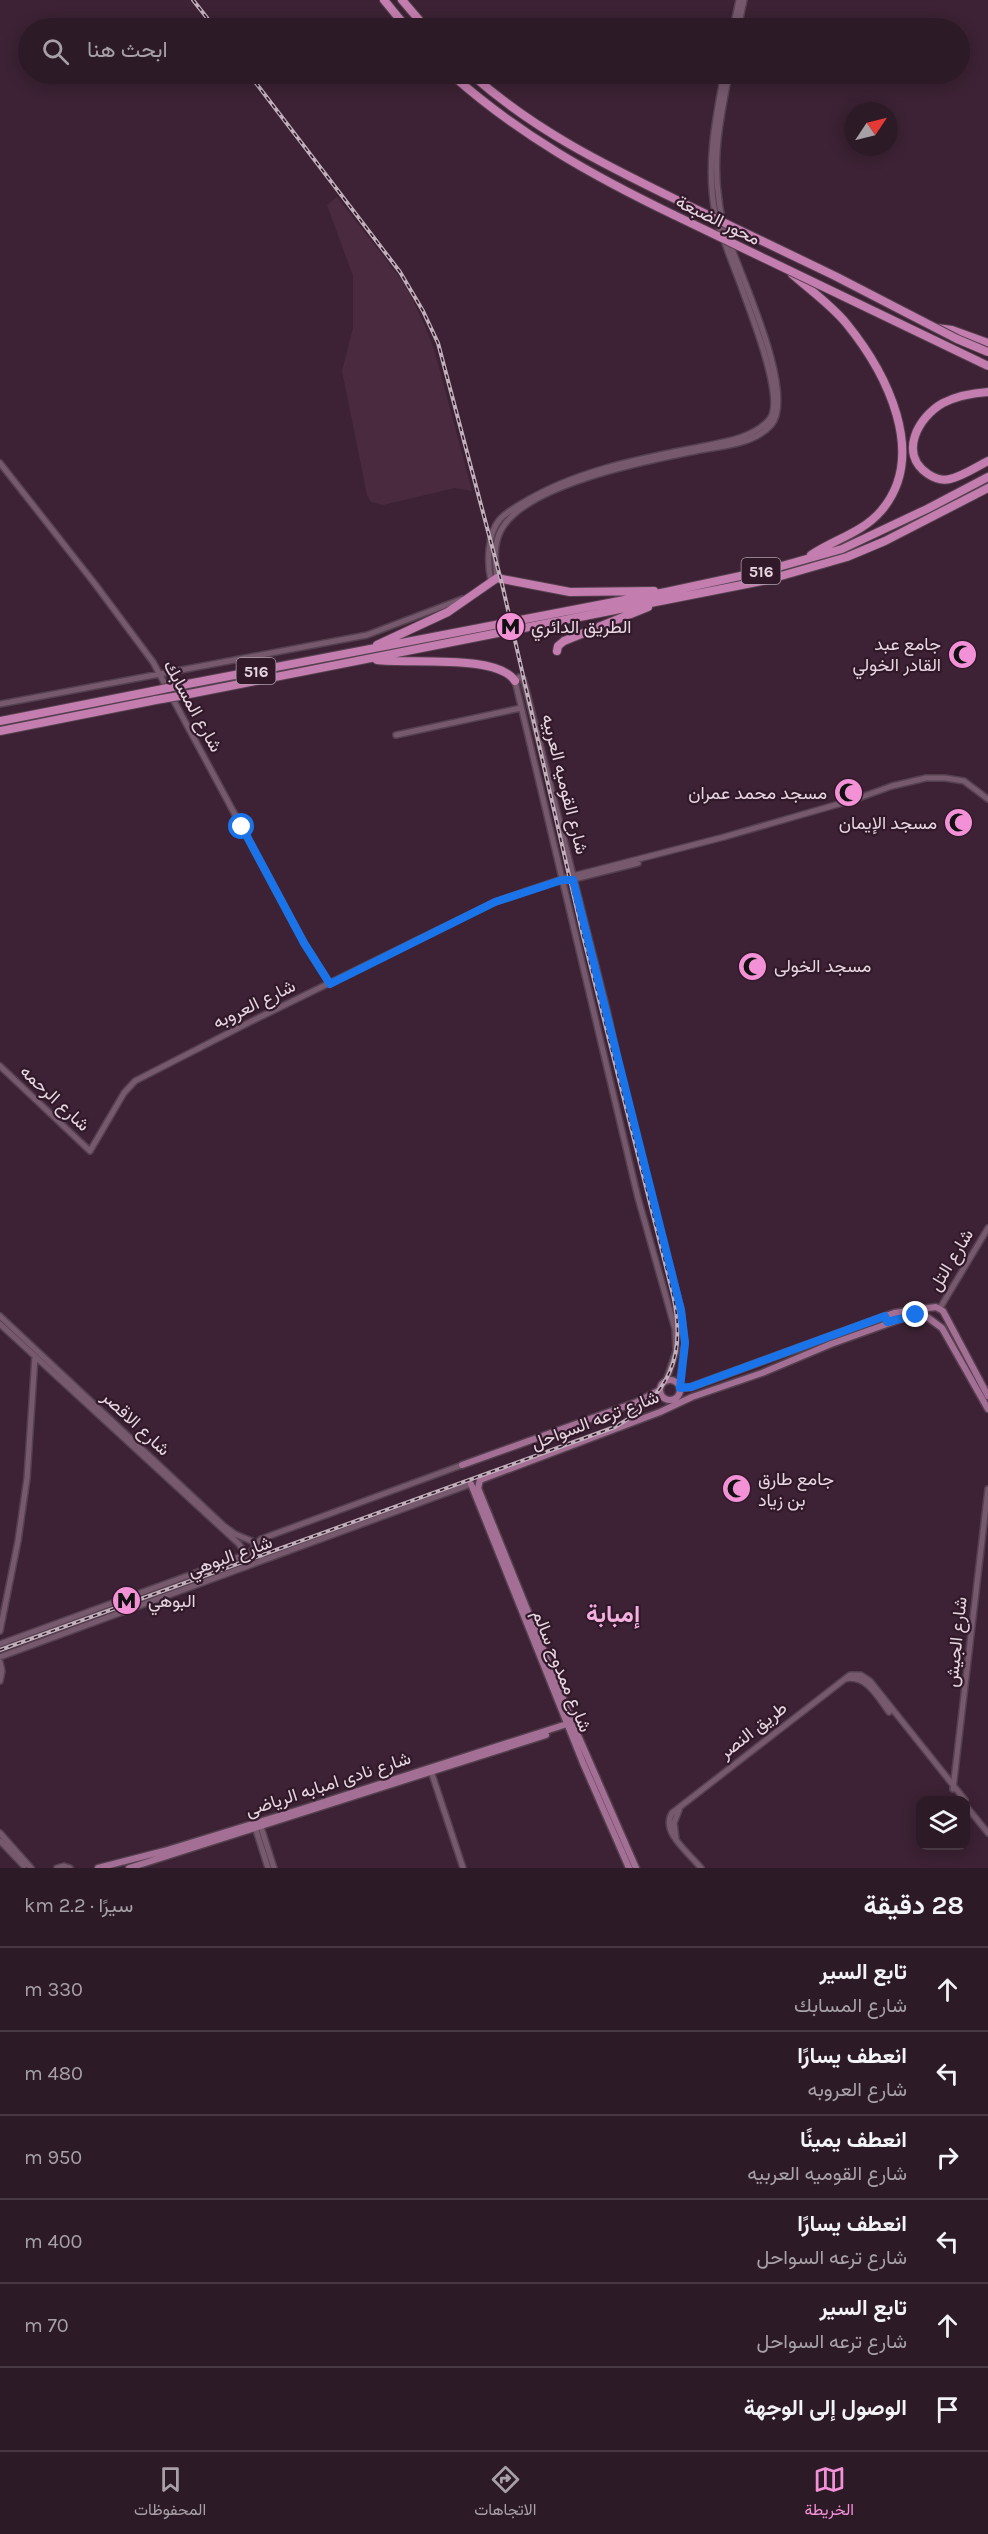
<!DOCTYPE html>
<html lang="ar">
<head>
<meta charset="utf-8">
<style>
  body { margin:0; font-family:Karla,Vazirmatn,sans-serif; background:#35232f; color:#f1f3f6; direction:rtl }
  .controls { position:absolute; right:18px; bottom:18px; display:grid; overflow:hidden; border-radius:12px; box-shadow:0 3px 15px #0003 }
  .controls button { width:54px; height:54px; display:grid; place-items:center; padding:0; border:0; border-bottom:2px solid #483844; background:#2d1a27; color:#f1f3f6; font:30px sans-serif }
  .compass { position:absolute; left:844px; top:102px; width:54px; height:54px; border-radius:50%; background:#2d1a27; box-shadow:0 3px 15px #0003; rotate:55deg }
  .stop { position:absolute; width:18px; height:18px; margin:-14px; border:4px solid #1a73e8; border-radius:50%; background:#fff }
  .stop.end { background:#1a73e8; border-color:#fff; box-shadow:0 2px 6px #0008 }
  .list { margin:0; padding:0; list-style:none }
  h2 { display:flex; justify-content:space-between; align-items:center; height:78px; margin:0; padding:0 24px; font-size:26px }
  h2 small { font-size:20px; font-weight:400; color:#a7a1a7 }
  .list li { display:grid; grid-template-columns:39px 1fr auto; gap:18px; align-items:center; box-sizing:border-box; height:84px; padding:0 24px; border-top:2px solid #483844 }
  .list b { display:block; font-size:22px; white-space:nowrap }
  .list p { margin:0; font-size:20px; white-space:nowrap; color:#a7a1a7 }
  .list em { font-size:20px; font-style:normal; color:#a7a1a7 }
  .icon { flex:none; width:33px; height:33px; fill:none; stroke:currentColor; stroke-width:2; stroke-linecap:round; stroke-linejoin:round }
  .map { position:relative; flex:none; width:988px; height:1868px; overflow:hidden; direction:ltr }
  .search { position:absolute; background:#2d1a27; box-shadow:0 3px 15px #0003; left:18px; right:18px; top:18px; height:66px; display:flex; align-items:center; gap:15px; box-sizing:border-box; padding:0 21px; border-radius:33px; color:#a7a1a7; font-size:22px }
  .sheet { height:582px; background:#2d1a27 }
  nav { display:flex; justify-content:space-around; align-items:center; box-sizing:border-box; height:84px; border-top:2px solid #483844; background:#2d1a27; font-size:16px; color:#a7a1a7 }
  nav a { display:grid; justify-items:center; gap:3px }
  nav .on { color:#f391d6 }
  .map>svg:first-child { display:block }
</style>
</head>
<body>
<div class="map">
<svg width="988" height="1868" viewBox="0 0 988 1868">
  <rect width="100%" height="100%" fill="#3c2234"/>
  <path fill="#492a3f" d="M337 197 398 275 409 292 425 326 434 349 472 491 455 488 383 505 371 502 367 495 342 371 353 328V276L327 205Z"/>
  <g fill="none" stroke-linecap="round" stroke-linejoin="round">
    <defs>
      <path id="minor" d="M733 28 739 0
        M738 28 744 0
        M0 463 95 584 153 662 304 943 330 984
        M497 578C495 562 493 545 501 530 526 484 647 461 696 451 721 446 753 445 771 425 798 395 738 270 727 235 723 223 720 211 719 200 712 157 721 115 729 74
        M491 581C487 563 487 534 500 519 507 512 517 506 526 501 575 472 633 460 689 449 715 443 750 441 769 420 792 394 723 250 715 213 706 166 715 120 724 74
        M0 704 367 635 462 599
        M396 735 521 708
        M562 880 566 881 638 863
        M0 1066 90 1151 124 1093 135 1081 250 1022 495 902 565 878 724 837 856 799 892 786 926 778H945L964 781 988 799
        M940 1308 988 1228
        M0 1316 224 1526 235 1534 254 1542 263 1560
        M0 1324 239 1544 245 1554
        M666 1381 676 1351 675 1329 638 1198 515 681 519 677 523 679 526 689 607 1010 628 1106 681 1310 685 1343 679 1386
        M0 1631 18 1541 27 1478 35 1356
        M0 1644 250 1553 261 1539 462 1465
        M0 1657 471 1484
        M0 1662 2 1671 0 1681
        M845 1679C866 1674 878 1697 889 1712
        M430 1768 463 1868
        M953 1789 988 1489
        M966 1806 988 1833
        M254 1824 268 1868
        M260 1824 274 1868
        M0 1833 31 1868
        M676 1838 674 1823 679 1810
        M0 1841 24 1866
        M57 1868 64 1866 70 1868
        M701 1868C690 1854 660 1832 672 1813L850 1675H861L870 1681 965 1800"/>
      <path id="major" d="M660 1390a10 10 0 1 1 20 0a10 10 0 1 1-20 0Z
        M680 1388 691 1387 894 1313 936 1307 943 1311 988 1396
        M462 1465 637 1402 660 1390
        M471 1484 583 1763 629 1868
        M98 1868 164 1851 305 1808 567 1724
        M129 1868 546 1735
        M636 1868 577 1733 478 1488 480 1480 660 1412 692 1397 762 1373 831 1344 912 1315 927 1317 942 1328 988 1409"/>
      <path id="highway" d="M384 0 407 28
        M402 0 426 28
        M451 74C518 134 593 176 674 215
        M471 74C534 130 603 164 679 201
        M792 274C810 290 831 305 846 323 886 372 929 455 881 511 862 533 835 539 811 555
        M936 328 952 330 988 343
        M988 392C973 393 957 396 943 403 918 417 898 454 928 474 934 478 942 481 950 479 963 476 976 467 988 461
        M377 645 448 612 497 578 570 592 654 591
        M557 651 558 646 564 641 648 607
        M377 660C409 664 498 654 515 681
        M177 686 666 592 764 571 842 549 927 509 988 477
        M179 696 767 580 847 557 885 541 988 488
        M0 721 153 691
        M0 731 156 700"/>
    </defs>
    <use href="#minor" stroke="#55404f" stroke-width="8"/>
    <use href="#major" stroke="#55404f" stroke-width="9"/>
    <use href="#highway" stroke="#55404f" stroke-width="10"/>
    <use href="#minor" stroke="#76596d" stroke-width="5"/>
    <use href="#major" stroke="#a46f94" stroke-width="6"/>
    <use href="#highway" stroke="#c37dae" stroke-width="8"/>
    <defs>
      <path id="rail" d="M193 0 215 28
        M0 1650 615 1427C669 1396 687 1356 673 1295L582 932 502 584 438 343 423 311 400 272 249 74"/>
    </defs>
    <use href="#rail" stroke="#c2afbc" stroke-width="4"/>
    <use href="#rail" stroke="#31192a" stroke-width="1.5" stroke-dasharray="4.5" stroke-linecap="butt"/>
    <defs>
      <path id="highway-bridge" d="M679 201 835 276 957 339 988 352
        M674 215 988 366
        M153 691 177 686
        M156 700 179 696"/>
    </defs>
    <use href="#highway-bridge" stroke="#55404f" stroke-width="10" stroke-linecap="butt"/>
    <use href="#highway-bridge" stroke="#c37dae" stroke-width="8"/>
  </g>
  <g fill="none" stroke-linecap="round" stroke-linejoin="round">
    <path stroke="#1a73e8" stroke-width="8" d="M242 827 304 943 330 984 495 902 562 880H573L681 1310 685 1343 680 1388 691 1387 885 1316 887 1322 916 1315"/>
  </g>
  <defs>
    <symbol id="metro-disc" viewBox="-11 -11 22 22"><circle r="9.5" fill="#f391d6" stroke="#31192a"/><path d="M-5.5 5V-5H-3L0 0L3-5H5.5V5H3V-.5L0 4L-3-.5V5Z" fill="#111"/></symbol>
    <symbol id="mosque-disc" viewBox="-11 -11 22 22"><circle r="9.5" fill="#f391d6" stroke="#31192a"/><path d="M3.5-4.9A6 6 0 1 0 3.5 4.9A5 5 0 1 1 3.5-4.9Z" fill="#111"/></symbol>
  </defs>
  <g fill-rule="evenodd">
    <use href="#metro-disc" x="494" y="610" width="33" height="33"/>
    <use href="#mosque-disc" x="946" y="638" width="33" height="33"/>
    <use href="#mosque-disc" x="832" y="776" width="33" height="33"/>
    <use href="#mosque-disc" x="942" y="806" width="33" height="33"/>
    <use href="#mosque-disc" x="736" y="950" width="33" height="33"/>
    <use href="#mosque-disc" x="720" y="1472" width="33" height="33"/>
    <use href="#metro-disc" x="110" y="1584" width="33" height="33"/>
  </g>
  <g text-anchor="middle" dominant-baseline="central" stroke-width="4.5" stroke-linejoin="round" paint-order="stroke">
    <g fill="#31192a" stroke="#b09daa" stroke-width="1.5">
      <rect x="741.5" y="558" width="39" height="26" rx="4.5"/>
      <rect x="236.5" y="658" width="39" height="26" rx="4.5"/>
    </g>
    <g font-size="16" font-weight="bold" fill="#e7d6e1">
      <text x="761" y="571">516</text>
      <text x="256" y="671">516</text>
    </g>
    <g font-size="18" fill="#e7d6e1" stroke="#31192a">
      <text transform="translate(718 220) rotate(26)">محور الضبعة</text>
      <text transform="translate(193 706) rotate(61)">شارع المسابك</text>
      <text transform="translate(565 784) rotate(76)">شارع القوميه العربيه</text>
      <text transform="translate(254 1004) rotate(-26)">شارع العروبه</text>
      <text transform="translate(55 1098) rotate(43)">شارع الرحمه</text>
      <text transform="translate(951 1260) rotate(-59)">شارع التل</text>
      <text transform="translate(595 1420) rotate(-21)">شارع ترعه السواحل</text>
      <text transform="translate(136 1423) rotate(43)">شارع الاقصر</text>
      <text transform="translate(230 1556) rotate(-20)">شارع البوهي</text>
      <text transform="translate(956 1642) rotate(-84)">شارع الجيش</text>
      <text transform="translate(562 1671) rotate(68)">شارع ممدوح سالم</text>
      <text transform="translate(753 1730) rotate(-38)">طريق النصر</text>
      <text transform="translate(328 1784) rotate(-18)">شارع نادى امبابه الرياضى</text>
    </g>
    <g font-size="18" fill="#e7d6e1" stroke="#31192a" text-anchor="start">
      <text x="531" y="627">الطريق الدائري</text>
      <text x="941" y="644" text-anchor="end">جامع عبد<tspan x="941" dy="21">القادر الخولي</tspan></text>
      <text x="827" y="793" text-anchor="end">مسجد محمد عمران</text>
      <text x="937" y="823" text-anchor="end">مسجد الإيمان</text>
      <text x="774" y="966">مسجد الخولى</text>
      <text x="758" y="1479">جامع طارق<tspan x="758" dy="21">بن زياد</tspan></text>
      <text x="148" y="1601">البوهي</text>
    </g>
    <g font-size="24" font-weight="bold" fill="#f4afdf" stroke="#31192a">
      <text x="613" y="1614">إمبابة</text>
    </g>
  </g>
</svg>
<div class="controls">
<button><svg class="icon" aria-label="layers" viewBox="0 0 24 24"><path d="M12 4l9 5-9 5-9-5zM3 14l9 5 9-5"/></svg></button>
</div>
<svg class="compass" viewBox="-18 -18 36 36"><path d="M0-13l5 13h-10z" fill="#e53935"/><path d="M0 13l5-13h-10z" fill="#a7a1a7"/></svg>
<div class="stop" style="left:242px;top:827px"></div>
<div class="stop end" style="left:916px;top:1315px"></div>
<div class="search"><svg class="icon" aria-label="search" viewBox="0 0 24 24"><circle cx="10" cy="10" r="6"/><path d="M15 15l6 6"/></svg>ابحث هنا</div>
</div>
<section class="sheet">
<h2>28 دقيقة<small>سيرًا · 2.2 km</small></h2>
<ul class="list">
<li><svg class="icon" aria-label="ahead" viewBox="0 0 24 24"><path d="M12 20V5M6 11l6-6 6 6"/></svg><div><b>تابع السير</b><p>شارع المسابك</p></div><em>330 m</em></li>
<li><svg class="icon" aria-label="left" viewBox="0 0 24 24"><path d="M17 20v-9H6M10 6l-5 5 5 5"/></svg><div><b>انعطف يسارًا</b><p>شارع العروبه</p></div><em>480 m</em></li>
<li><svg class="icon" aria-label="right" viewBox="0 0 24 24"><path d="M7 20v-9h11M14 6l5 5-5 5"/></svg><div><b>انعطف يمينًا</b><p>شارع القوميه العربيه</p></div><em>950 m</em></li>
<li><svg class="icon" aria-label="left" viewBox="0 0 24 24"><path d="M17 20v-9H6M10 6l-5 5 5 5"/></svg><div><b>انعطف يسارًا</b><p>شارع ترعه السواحل</p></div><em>400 m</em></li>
<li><svg class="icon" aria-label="ahead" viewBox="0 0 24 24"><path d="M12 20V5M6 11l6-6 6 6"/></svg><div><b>تابع السير</b><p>شارع ترعه السواحل</p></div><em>70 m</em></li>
<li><svg class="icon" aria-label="arrive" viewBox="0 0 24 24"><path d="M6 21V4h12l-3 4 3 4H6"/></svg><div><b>الوصول إلى الوجهة</b></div></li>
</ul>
</section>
<nav>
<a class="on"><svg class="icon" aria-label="map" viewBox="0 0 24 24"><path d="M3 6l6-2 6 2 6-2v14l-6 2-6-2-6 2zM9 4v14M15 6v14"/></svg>الخريطة</a>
<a><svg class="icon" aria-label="directions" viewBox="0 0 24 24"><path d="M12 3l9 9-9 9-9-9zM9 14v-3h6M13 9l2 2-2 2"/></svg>الاتجاهات</a>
<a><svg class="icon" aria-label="saved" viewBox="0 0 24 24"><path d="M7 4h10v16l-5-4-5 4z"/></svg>المحفوظات</a>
</nav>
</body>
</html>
